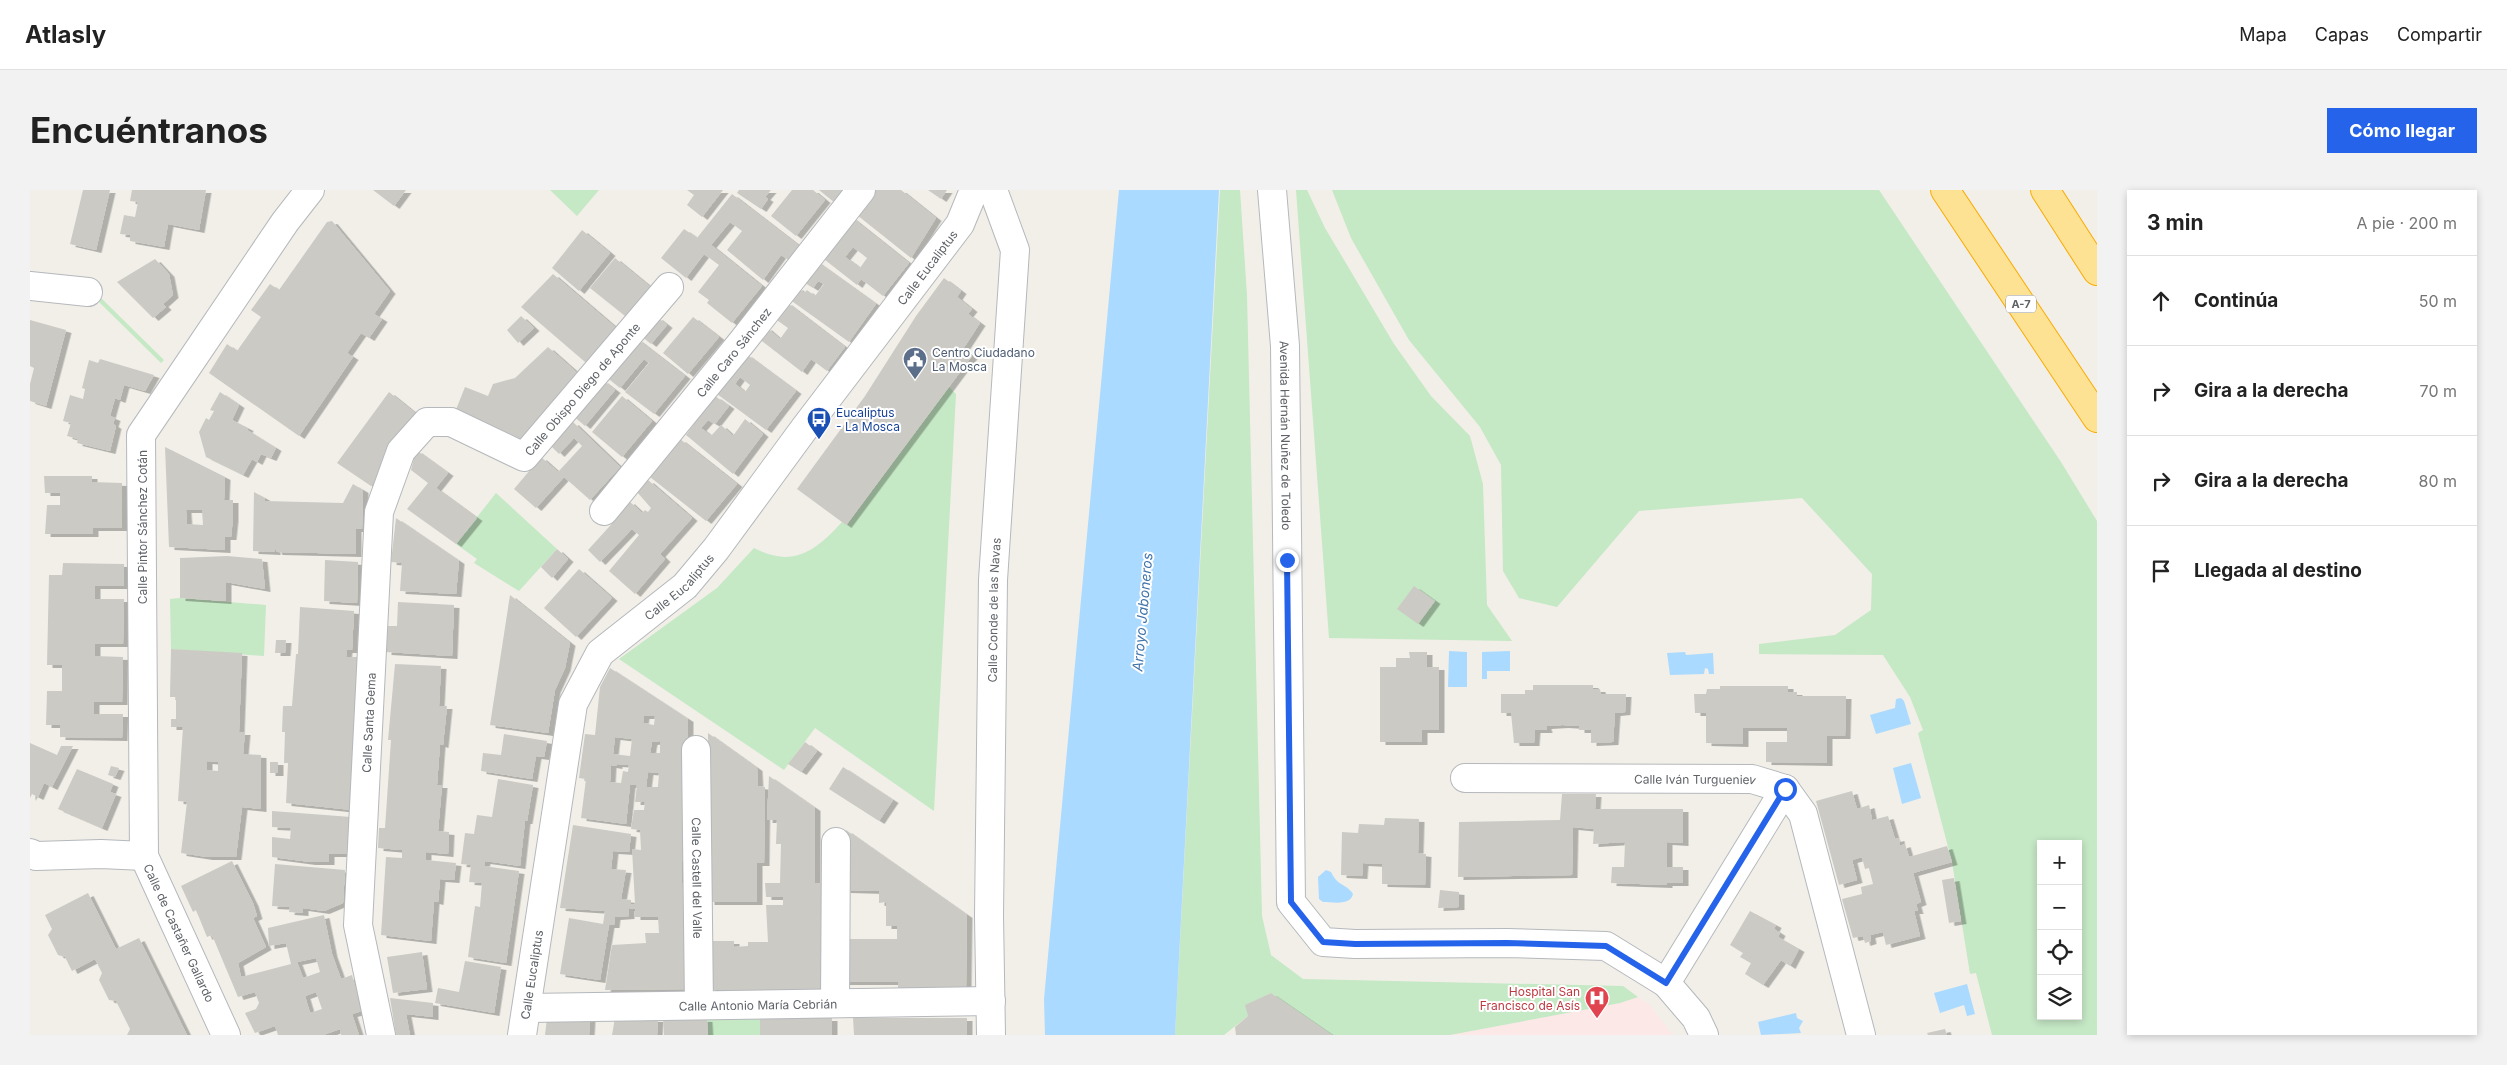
<!DOCTYPE html>
<html lang="es">
<head>
<meta charset="utf-8">
<style>
  body { margin:0; font-family:Inter,sans-serif; background:#f2f2f2; color:#222 }
  .controls { position:absolute; right:15px; bottom:15px; display:grid; overflow:hidden; border-radius:0px; box-shadow:0 2px 8px #0003 }
  .controls button { width:45px; height:45px; display:grid; place-items:center; padding:0; border:0; border-bottom:1px solid #e0e0e0; background:#fff; color:#222; font:25px sans-serif }
  .stop { position:absolute; width:15px; height:15px; margin:-11px; border:4px solid #2563eb; border-radius:50%; background:#fff }
  .stop.end { background:#2563eb; border-color:#fff; box-shadow:0 1px 5px #0008 }
  .list { margin:0; padding:0; list-style:none }
  h2 { display:flex; justify-content:space-between; align-items:center; height:65px; margin:0; padding:0 20px; font-size:21px }
  h2 small { font-size:16px; font-weight:400; color:#767676 }
  .list li { display:grid; grid-template-columns:32px 1fr auto; gap:15px; align-items:center; box-sizing:border-box; height:90px; padding:0 20px; border-top:1px solid #e0e0e0 }
  .list b { display:block; font-size:19px; white-space:nowrap }
  .list em { font-size:16px; font-style:normal; color:#767676 }
  .icon { flex:none; width:28px; height:28px; fill:none; stroke:currentColor; stroke-width:2; stroke-linecap:round; stroke-linejoin:round }
  .map { position:relative; flex:none; width:2067px; height:845px; overflow:hidden; border-radius:0px }
  header { display:flex; align-items:center; gap:30px; box-sizing:border-box; height:70px; padding:0 25px; background:#fff; border-bottom:1px solid #e0e0e0 }
  header strong { font-size:24px }
  nav { display:flex; gap:28px; margin-inline-start:auto; font-size:18px }
  .intro { display:flex; align-items:center; justify-content:space-between; box-sizing:border-box; height:120px; padding:0 30px }
  h1 { margin:0; font-size:35px }
  .button { padding:12px 22px; border-radius:0px; background:#2563eb; color:#fff; font-size:18px; font-weight:700 }
  main { display:flex; gap:30px; padding:0 30px }
  aside { flex:1; background:#fff; border-radius:0px; box-shadow:0 2px 8px #0003 }
  .map>svg:first-child { display:block }
</style>
</head>
<body>
<header>
<strong>Atlasly</strong>
<nav><a>Mapa</a><a>Capas</a><a>Compartir</a></nav>
</header>
<div class="intro"><h1>Encuéntranos</h1><a class="button">Cómo llegar</a></div>
<main>
<div class="map">
<svg width="2067" height="845" viewBox="0 0 2067 845">
  <defs>
    <filter id="shadow"><feDropShadow dx="5.5" dy="3" stdDeviation="0" flood-color="#0004"/></filter>
  </defs>
  <rect width="100%" height="100%" fill="#f1efe8"/>
  <path fill="#fce8e6" d="M1608 807 1619 814 1643 845H1420L1590 813Z"/>
  <path fill="#c5e8c5" fill-rule="evenodd" d="M520 0H569L547 26Z
    M1190 0H1210L1217 105 1232 726 1241 765 1273 789 1593 796 1608 807 1590 813 1420 845H1302L1241 803 1216 815 1218 826 1194 845H1145Z
    M1266 0H1277L1295 38 1364 154 1401 206 1440 246 1453 294 1457 415 1482 451 1299 448Z
    M1302 0H1849L2031 272 2067 331V845H1962L1946 783 1940 784 1922 672 1888 543 1893 540 1880 507 1853 465 1729 464V454L1805 445 1841 420 1842 384 1772 308 1609 321 1527 417 1489 408 1473 381 1471 275 1450 237 1379 150 1321 48ZM2011 654H2048V826H2011Z
    M69 106 134 170 131 173 66 109Z
    M919 197 926 204 904 621 785 538 754 580 589 469 687 398 724 358C762 378 785 362 812 332L817 335Z
    M466 303 527 359 489 401 444 373 447 369 426 354Z
    M150 408 236 415 234 466 141 459 140 409Z
    M730 828V845H678L677 829Z"/>
  <path fill="#aadaff" d="M1089 0H1189L1145 845H1015L1014 809Z
    M1419 461 1437 462V497H1418Z
    M1480 461V481H1457V489H1452V462Z
    M1655 462 1656 465 1683 463 1684 484H1679L1678 479 1675 478 1674 484 1640 485 1637 463Z
    M1871 508 1874 511 1881 534 1846 544 1840 525 1865 518 1866 509Z
    M1881 573 1891 608 1872 614 1863 578Z
    M1296 680 1301 682C1308 697 1316 693 1323 704 1320 716 1303 712 1293 712L1289 709 1288 687Z
    M1937 794 1945 824 1937 826 1934 815 1910 823 1904 803Z
    M1766 823 1767 828 1773 831 1769 838 1771 843 1731 845 1728 832Z"/>
  <path fill="#cccac5" fill-rule="evenodd" filter="url(#shadow)" d="M53 0H80L66 60 40 54Z
    M102 0H176L169 40 138 34 134 57 100 51V45L90 44 94 25 105 27 108 12 100 11Z
    M343 0H376L364 16Z
    M657 0H693L672 27 657 15 664 5Z
    M709 0H741L735 7 738 9 731 19 707 3Z
    M762 0H783L795 10 766 46 741 26Z
    M789 0H816L805 13Z
    M840 0H871L906 28 881 68 822 21Z
    M898 0H917L911 9Z
    M702 4 772 58 762 72 751 65 733 90 697 60 712 41 700 32 681 55 732 96 702 133 677 113 679 110 668 102 689 75 674 64 656 88 631 68 654 39 667 48Z
    M821 27 879 73 853 106 831 89 827 95 790 66ZM823 57 837 68 830 78 815 67Z
    M302 31 360 101 344 124 352 129 339 148 331 143 317 163 323 167 269 246 179 183 197 154 207 161 231 127 221 120 240 94 249 100 297 32Z
    M552 40 580 63 549 101 522 78Z
    M585 68 624 100 600 130 560 98Z
    M125 69 139 84 143 105 133 114 136 117 123 128 87 92Z
    M786 71 846 114 819 152 759 109 767 97 774 103 777 100 785 106 794 94 788 91 783 98 772 91Z
    M523 84 592 143 562 178 491 117Z
    M914 88 931 101 927 107 942 119 938 124 950 133 933 159 942 166 816 335 767 299 835 206 886 126Z
    M756 112 815 157 797 181 781 169 772 182 728 148 736 137 750 149 758 138 744 128Z
    M491 126 504 138 488 153 477 140Z
    M627 127 637 135 621 154 611 146Z
    M663 127 689 147 658 184 633 163Z
    M0 130 36 140 16 216 0 211V194L4 178 0 176Z
    M607 149 655 186 624 224 595 202 619 173 614 169 590 198 575 186Z
    M518 157 553 188 497 256 425 222 435 197 458 206 463 194 485 188Z
    M716 164 766 201 736 240 687 204ZM710 187 720 195 715 202 705 194Z
    M70 169 124 185 115 201 94 195 90 210 85 208 80 226 85 228 83 234 86 236 80 261 47 253 48 249 37 246 41 233 33 231 40 205 53 209 55 199 52 198 59 170 68 173Z
    M572 190 585 200 555 236 542 225Z
    M190 202 209 215 202 230 218 238 217 240 246 258 241 268 231 264 227 272 222 269 213 285 176 267 169 242 176 228 179 230 184 221 180 220Z
    M359 202 390 227 341 296 307 273Z
    M592 206 622 231 592 267 562 242Z
    M685 206 699 216 685 234 678 230 671 238 681 246 691 235 703 246 715 229 733 244 703 284 656 245Z
    M543 232 590 277 560 310 534 287 506 318 484 299 511 267 528 282 552 256 544 248 529 264 521 256Z
    M650 249 707 294 676 331 620 287Z
    M135 257 195 287 194 310H203V328L201 347H195V360L139 357ZM156 320H172L173 335 157 334Z
    M386 260 418 283 406 298 447 328 426 354 377 319 398 293 381 280Z
    M14 286H62V292L92 293V338H63V344H15L17 315H30V303H15Z
    M618 290 662 328 630 364 635 369 605 404 579 381 609 345 602 339 570 372 558 360 588 327 586 325 599 311 612 323 615 320 618 322 621 318 607 302Z
    M323 294 333 300 332 339H326V364L247 362 245 358V362L223 361 224 302 235 308V311L313 313Z
    M366 328 429 371 426 404 370 401 372 373 361 372Z
    M527 359 538 369 522 388 511 377Z
    M197 366 232 369 235 399 196 392V411L150 408V368Z
    M295 370 328 372 327 413 294 411Z
    M33 373 94 374V396H65V409H94L93 454H65V466L93 467 92 512H64V524H93L92 548 30 547V535H16L17 501H32V475H17L19 385H32Z
    M549 379 582 408 546 447 514 418Z
    M1384 396 1405 411 1388 434 1367 419Z
    M480 405 540 453 535 478 525 500 518 543 460 535Z
    M368 412 424 415 422 466 356 462 357 436H367Z
    M270 417 324 421 322 460H317L316 467H330L322 620 256 613 258 573H254L255 542H252L253 516H262L266 464H268Z
    M246 450H256L255 463H245Z
    M141 459 212 463 209 542H215L213 564 231 565V619L212 617 206 667H177L151 663 157 612 148 611 153 537H141V529H146V507H140ZM177 571 188 572V581L177 580Z
    M1379 462H1397V477H1409V540H1392V552H1350V477H1366V468H1380Z
    M365 474 411 476 409 516H417L413 555 410 554 407 595H412L408 641 419 642 418 664 396 662V670L426 673 424 690 410 689 408 712 404 711 401 751 351 745 356 667 372 668V660L348 658 349 638H355L361 550H358Z
    M580 478 658 529 657 670 652 671V693H657L658 799 575 800 582 755 616 753 615 743H629L628 727H605V719L599 718V726L585 727 584 735H579L570 790 530 784 539 728 573 734 575 721 530 718 543 635 601 644 599 662 583 661 581 679 596 680 591 709 601 710V714H605L602 659 611 660 610 640 601 639 604 620H614L615 612H605L607 595H600L596 634 551 628 556 589 549 588 555 544 565 545 570 497ZM614 526H625L624 535 613 533ZM585 547 602 549 600 566 583 564ZM630 551V563H620L622 552ZM587 574 599 575 598 582 593 581 591 593 580 592 581 575 587 576ZM618 582 629 583 628 597H616Z
    M1503 495H1563V499H1570L1571 504H1596L1595 522 1585 523 1583 552 1561 553V540H1549V536L1533 535 1516 536 1517 540H1505L1504 553H1484L1481 523H1471V504H1495V500H1503Z
    M1690 496H1758V502H1767V506H1816L1815 546H1797V573L1736 572V552H1757V538H1713V554L1676 553V523H1665L1664 504H1676L1677 499H1690Z
    M678 543 727 578 728 596 735 597 734 673H727V712H679Z
    M474 544 517 551 514 567 506 566 502 589 451 581 453 563 471 565Z
    M775 552 787 561 771 582 758 574Z
    M0 553 27 565 31 556H43L22 597 14 593 8 607 2 604 0 608Z
    M240 572H248V583H240Z
    M81 576 89 578 85 587 78 585Z
    M813 577 863 610 849 631 799 599Z
    M47 579 83 594 80 602 86 604 72 638 28 619Z
    M739 586 785 618V693H796L794 799 680 800V751H704V757L718 756V752H738L736 715H753V707H736L735 693H750L751 654H746L747 630H737Z
    M468 589 503 595 497 631H495L490 676 455 671 454 676 489 681 476 773 438 767 445 716 450 717 452 693 439 692 441 675 431 674 435 643 444 644 447 625 462 627Z
    M1822 601 1827 619 1839 615 1842 629 1839 631 1858 626 1865 649 1869 648 1870 656 1875 654 1879 667 1917 656 1922 672 1883 683 1891 712 1886 714 1888 721H1884L1890 746 1856 755 1853 742 1840 745 1841 751 1835 753 1833 746 1823 748 1812 709 1832 704 1831 697 1843 694 1839 678 1835 679 1832 667 1822 670 1827 690 1809 695 1786 611Z
    M1532 604H1566L1565 619H1653V653L1637 652V677H1653V693H1637V695L1581 693 1582 677H1594L1595 652 1563 654 1564 639 1543 637 1542 685 1428 687 1429 632 1530 630Z
    M242 621 321 627 317 664H299V672H280L242 667V647L260 649 261 638 242 637Z
    M1355 628 1389 629 1388 663 1396 664 1395 695 1352 694V674L1333 673 1332 686 1311 685 1312 642 1328 643 1329 634 1354 635Z
    M816 640 937 725 936 798H868V792H814L815 749H867V736H856V712L849 713V701L815 700Z
    M202 671 223 713 227 726 223 728 236 757 208 773 211 787 261 774 256 753 239 756 238 738 294 725 302 764 311 789 322 785 332 821 322 824 329 845H311L310 839 293 845H248L245 836 225 843 215 823 226 819 229 813 225 802 208 807 182 745 177 747 166 720 163 722 151 696ZM286 768 290 782 273 788 267 772ZM286 802 292 819 280 823 275 806Z
    M245 674 315 680 313 713 294 721 273 718V723L259 722 260 717 242 716Z
    M1924 688 1931 731 1919 733 1912 690Z
    M1410 700 1429 702V717L1408 718Z
    M58 703 86 759 109 748 157 845H97L100 839 86 811 79 810 69 790 72 783 65 769 42 781 35 767 28 765 18 745 22 739 15 725Z
    M1720 721 1746 735 1744 739 1750 743 1748 747 1769 759 1760 776 1751 770 1733 795 1715 784 1721 773 1710 767 1713 763 1700 755Z
    M392 762 397 799 363 803 357 767Z
    M435 771 471 777 464 823 405 813 408 798 429 802Z
    M1241 803 1302 845H1206L1205 837 1218 826 1215 815Z
    M360 808 403 813V827L376 824 380 845H366Z
    M517 828H560L559 845H515Z
    M585 828 628 829 627 845H582Z
    M633 828 677 829 678 845H634Z
    M730 828H802V845H730Z
    M823 828H937V845H824Z
    M1915 839 1917 845H1898L1897 843Z"/>
  <g fill="none" stroke-linecap="round" stroke-linejoin="round">
    <defs>
      <g id="minor">
        <path id="s1" d="M1242 0 1255 156 1261 712 1293 752 1325 754 1477 753 1576 756 1636 793 1666 828 1674 845"/>
        <path d="M0 96 58 102"/>
        <path id="s2" d="M574 321 712 152 831 0"/>
        <path id="s3" d="M666 560 669 815"/>
        <path id="s4" d="M1435 588 1722 589 1755 599 1773 624 1831 845"/>
        <path d="M0 663 6 666 71 664 114 666"/>
        <path d="M1636 793 1755 599"/>
        <path d="M805 813 806 652"/>
        <path id="s5" d="M497 818 961 811"/>
        <path d="M196 845 114 666 111 245 255 32 280 0"/>
        <path id="s6" d="M351 845 328 735 349 322 371 261 397 232H421L494 267 639 97"/>
        <path id="s7" d="M492 845 543 514 570 463 655 396 686 359 774 239 930 34 944 0"/>
        <path id="s8" d="M961 845 959 726 963 390 985 60 963 0"/>
      </g>
      <path id="highway" d="M1915 0 2067 228
        M2015 0 2067 81"/>
    </defs>
    <use href="#minor" stroke="#b5b8bc" stroke-width="30"/>
    <use href="#highway" stroke="#f9ab00" stroke-width="30"/>
    <use href="#minor" stroke="#fff" stroke-width="28"/>
    <use href="#highway" stroke="#fde293" stroke-width="28"/>
  </g>
  <g fill="none" stroke-linecap="round" stroke-linejoin="round">
    <path stroke="#2563eb" stroke-width="6" d="M1257 370 1261 712 1293 752 1325 754 1477 753 1576 756 1636 793 1755 599"/>
  </g>
  <defs>
    <symbol id="civic-pin" viewBox="-11 -11 22 30"><path d="M0 17L-7.5 6A9.5 9.5 0 1 1 7.5 6Z" fill="#5c6f8a" stroke="#fff"/><path d="M-.6-6.5H3V-4.5H.6V-3L4-1V1h2V6H-6V1h2V-1L-.6-3ZM-1.2 2.5V6h2.4V2.5Z" fill="#fff"/></symbol>
    <symbol id="bus-pin" viewBox="-11 -11 22 30"><path d="M0 17L-7.5 6A9.5 9.5 0 1 1 7.5 6Z" fill="#1a4fb4" stroke="#fff"/><path d="M-5-6H5V4H4V6H2V4H-2V6H-4V4H-5ZM-3.5-4V0h7V-4ZM-3.5 1.2v1.5H-2V1.2ZM2 1.2v1.5H3.5V1.2Z" fill="#fff"/></symbol>
    <symbol id="hospital-pin" viewBox="-11 -11 22 30"><path d="M0 17L-7.5 6A9.5 9.5 0 1 1 7.5 6Z" fill="#e0444e" stroke="#fff"/><path d="M-5-5h3v3.5h4V-5h3V5h-3V1.5h-4V5h-3Z" fill="#fff"/></symbol>
  </defs>
  <g fill-rule="evenodd">
    <use href="#civic-pin" x="871" y="155" width="28" height="38"/>
    <use href="#bus-pin" x="775" y="215" width="28" height="38"/>
    <use href="#hospital-pin" x="1553" y="794" width="28" height="38"/>
  </g>
  <g text-anchor="middle" dominant-baseline="central" stroke-width="4" stroke-linejoin="round" paint-order="stroke">
    <rect fill="#fff" stroke="#8f9295" stroke-width="1" x="1976" y="105.5" width="30" height="17" rx="4"/>
    <g font-size="11" font-weight="bold" fill="#5f6368">
      <text x="1991" y="114">A-7</text>
    </g>
    <g font-size="12" fill="#5f6368" stroke="#fff">
      <text stroke="none"><textPath href="#s7" startOffset="901">Calle Eucaliptus</textPath></text>
      <text stroke="none"><textPath href="#s2" startOffset="205">Calle Caro Sánchez</textPath></text>
      <text stroke="none"><textPath href="#s6" startOffset="824">Calle Obispo Diego de Aponte</textPath></text>
      <text stroke="none"><textPath href="#s1" startOffset="246">Avenida Hernán Nuñez de Toledo</textPath></text>
      <text transform="translate(112 337) rotate(-90)">Calle Pintor Sánchez Cotán</text>
      <text stroke="none"><textPath href="#s7" startOffset="496">Calle Eucaliptus</textPath></text>
      <text stroke="none"><textPath href="#s8" startOffset="425">Calle Conde de las Navas</textPath></text>
      <text stroke="none"><textPath href="#s6" startOffset="315">Calle Santa Gema</textPath></text>
      <text stroke="none"><textPath href="#s4" startOffset="230">Calle Iván Turgueniev</textPath></text>
      <text stroke="none"><textPath href="#s3" startOffset="128">Calle Castell del Valle</textPath></text>
      <text transform="translate(149 743) rotate(65)">Calle de Castañer Gallardo</text>
      <text stroke="none"><textPath href="#s7" startOffset="61">Calle Eucaliptus</textPath></text>
      <text stroke="none"><textPath href="#s5" startOffset="231">Calle Antonio María Cebrián</textPath></text>
    </g>
    <g font-size="12" fill="#4e5e75" stroke="#fff" text-anchor="start">
      <text x="902" y="162">Centro Ciudadano<tspan x="902" dy="14">La Mosca</tspan></text>
    </g>
    <g font-size="12" fill="#164399" stroke="#fff" text-anchor="start">
      <text x="806" y="222">Eucaliptus<tspan x="806" dy="14">- La Mosca</tspan></text>
    </g>
    <g font-size="12" fill="#be3a42" stroke="#fff" text-anchor="end">
      <text x="1550" y="801">Hospital San<tspan x="1550" dy="14">Francisco de Asís</tspan></text>
    </g>
    <g font-size="14" font-style="italic" fill="#4174aa" stroke="#fff">
      <text transform="translate(1112 422) rotate(-85)">Arroyo Jaboneros</text>
    </g>
  </g>
</svg>
<div class="controls">
<button>+</button>
<button>−</button>
<button><svg class="icon" aria-label="locate" viewBox="0 0 24 24"><circle cx="12" cy="12" r="6"/><path d="M12 2v4M12 18v4M2 12h4M18 12h4"/></svg></button>
<button><svg class="icon" aria-label="layers" viewBox="0 0 24 24"><path d="M12 4l9 5-9 5-9-5zM3 14l9 5 9-5"/></svg></button>
</div>
<div class="stop" style="left:1755px;top:599px"></div>
<div class="stop end" style="left:1257px;top:370px"></div>
</div>
<aside>
<h2>3 min<small>A pie · 200 m</small></h2>
<ul class="list">
<li><svg class="icon" aria-label="ahead" viewBox="0 0 24 24"><path d="M12 20V5M6 11l6-6 6 6"/></svg><div><b>Continúa</b></div><em>50 m</em></li>
<li><svg class="icon" aria-label="right" viewBox="0 0 24 24"><path d="M7 20v-9h11M14 6l5 5-5 5"/></svg><div><b>Gira a la derecha</b></div><em>70 m</em></li>
<li><svg class="icon" aria-label="right" viewBox="0 0 24 24"><path d="M7 20v-9h11M14 6l5 5-5 5"/></svg><div><b>Gira a la derecha</b></div><em>80 m</em></li>
<li><svg class="icon" aria-label="arrive" viewBox="0 0 24 24"><path d="M6 21V4h12l-3 4 3 4H6"/></svg><div><b>Llegada al destino</b></div></li>
</ul>
</aside>
</main>
</body>
</html>
